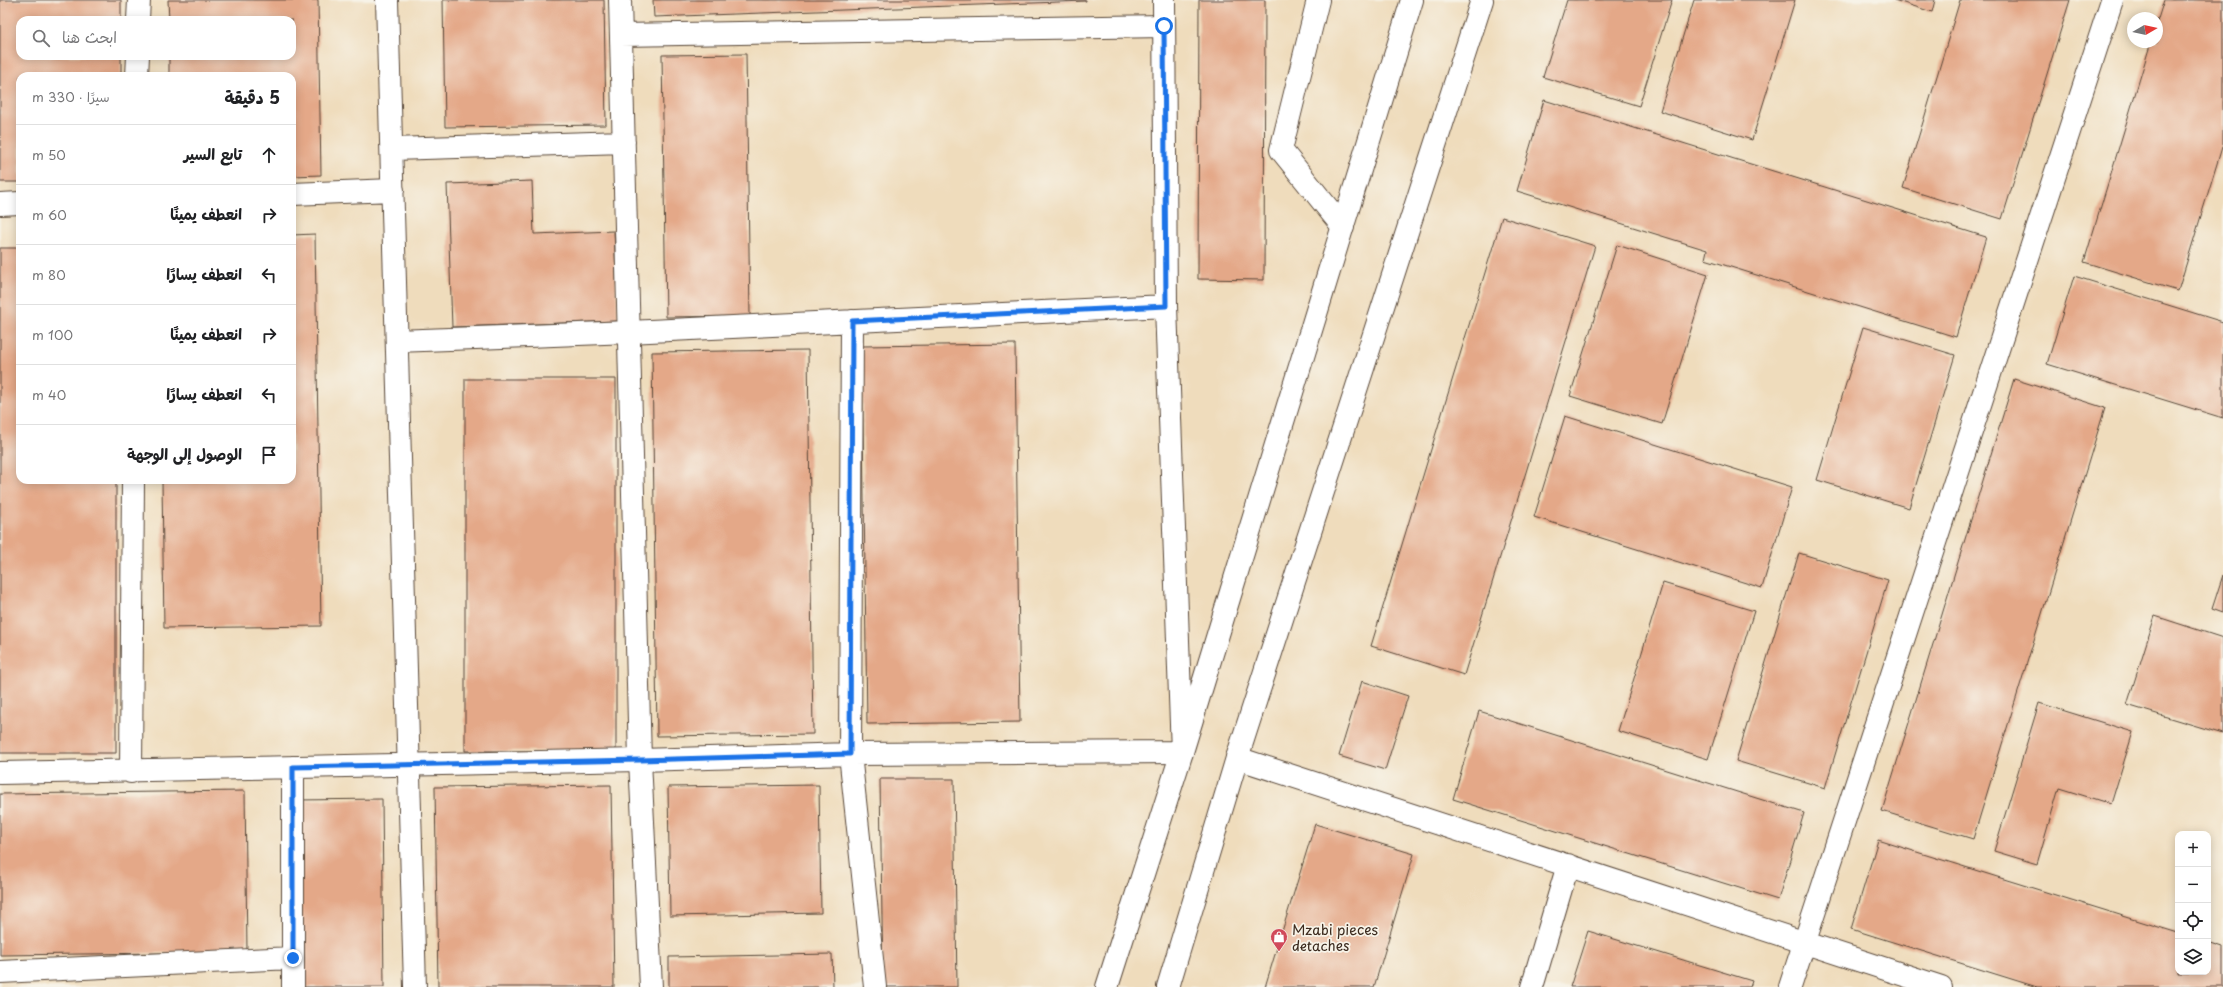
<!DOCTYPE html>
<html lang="ar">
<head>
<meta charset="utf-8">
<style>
  body { margin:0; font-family:"Playpen Sans","Playpen Sans Arabic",sans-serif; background:#f2f2f2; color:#202124; direction:rtl }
  .controls { position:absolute; right:12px; bottom:12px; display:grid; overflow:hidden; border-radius:8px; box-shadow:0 2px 10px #0003 }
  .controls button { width:36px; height:36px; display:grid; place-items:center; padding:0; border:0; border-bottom:1px solid #e0e0e0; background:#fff; color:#202124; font:20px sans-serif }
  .compass { position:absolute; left:2127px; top:12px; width:36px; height:36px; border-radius:50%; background:#fff; box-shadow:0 2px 10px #0003; rotate:81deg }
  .stop { position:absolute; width:12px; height:12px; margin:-9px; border:3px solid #1a73e8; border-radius:50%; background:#fff }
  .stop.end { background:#1a73e8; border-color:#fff; box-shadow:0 1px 4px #0008 }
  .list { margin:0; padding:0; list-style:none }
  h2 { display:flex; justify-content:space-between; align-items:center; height:52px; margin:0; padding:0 16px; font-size:17px }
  h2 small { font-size:13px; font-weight:400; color:#757577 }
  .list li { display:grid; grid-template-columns:26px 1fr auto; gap:12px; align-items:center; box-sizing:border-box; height:60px; padding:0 16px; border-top:1px solid #e0e0e0 }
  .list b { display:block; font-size:15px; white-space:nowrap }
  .list em { font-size:13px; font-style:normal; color:#757577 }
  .icon { flex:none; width:22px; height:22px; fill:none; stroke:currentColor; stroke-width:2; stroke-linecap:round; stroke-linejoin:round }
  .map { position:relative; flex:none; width:2223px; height:987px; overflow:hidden; direction:ltr }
  .search { position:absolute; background:#fff; box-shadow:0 2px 10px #0003; left:16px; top:16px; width:280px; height:44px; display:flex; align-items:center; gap:10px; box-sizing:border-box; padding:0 14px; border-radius:12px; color:#757577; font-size:15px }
  .panel { position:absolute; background:#fff; box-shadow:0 2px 10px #0003; left:16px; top:72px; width:280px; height:412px; border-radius:12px; direction:rtl }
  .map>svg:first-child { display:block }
</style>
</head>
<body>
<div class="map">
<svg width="2223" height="987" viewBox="0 0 2223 987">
  <rect width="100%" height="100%" fill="#f7f3e8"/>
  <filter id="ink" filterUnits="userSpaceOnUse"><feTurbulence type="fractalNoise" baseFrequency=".025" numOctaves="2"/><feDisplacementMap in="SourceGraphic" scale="8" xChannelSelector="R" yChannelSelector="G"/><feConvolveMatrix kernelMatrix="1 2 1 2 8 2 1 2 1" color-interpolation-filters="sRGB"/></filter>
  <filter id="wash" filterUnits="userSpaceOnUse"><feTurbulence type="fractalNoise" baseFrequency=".012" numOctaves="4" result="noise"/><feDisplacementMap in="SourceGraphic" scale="16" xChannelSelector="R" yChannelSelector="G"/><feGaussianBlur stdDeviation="0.9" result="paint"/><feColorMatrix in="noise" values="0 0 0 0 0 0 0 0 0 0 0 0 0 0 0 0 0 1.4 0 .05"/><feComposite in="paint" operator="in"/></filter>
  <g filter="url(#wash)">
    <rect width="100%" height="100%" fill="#efdcbc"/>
    <g id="blocks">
      <path fill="#e4a888" d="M0 0H121V20H20V56H121V76H20V182H0Z
        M168 0H318L321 175 292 176V76H169V56H292V20H169Z
        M443 0H604L606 125 445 127Z
        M653 0H1086V1L654 17Z
        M1199 0H1265L1264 280 1198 279Z
        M1567 0H1672L1639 106 1543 77Z
        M1694 0H1795L1752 140 1660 111Z
        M1894 0H1935L1932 12Z
        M1960 0H2070L2002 219 1903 188Z
        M2164 0H2223V144L2178 291 2084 262 2151 42H2157V22Z
        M746 54 750 316 666 317 662 55Z
        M1544 100 1986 237 1956 337 1705 259 1707 250 1517 191Z
        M532 181 534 234 614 231 618 321 452 327 447 184Z
        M1502 217 1595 246 1464 675 1371 646Z
        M315 234 321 626 164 628 162 480H292V235Z
        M1617 245 1708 274 1662 424 1570 396Z
        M0 248H20V480H116V753H0Z
        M2074 276 2223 322V418L2047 364Z
        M1863 327 1955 355 1909 508 1817 480Z
        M1015 344 1020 722 867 724 862 346Z
        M808 350 813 734 657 736 652 352Z
        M465 379H616V751H465Z
        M2014 379 2105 408 1973 839 1882 811Z
        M1565 416 1792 487 1762 588 1534 517Z
        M1799 553 1888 580 1825 788 1736 761Z
        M2223 575V613L2212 609Z
        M1663 583 1754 611 1708 759 1618 731Z
        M2155 616 2223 638V734L2127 705Z
        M1362 681 1408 696 1385 770 1339 756Z
        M2039 703 2133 732 2111 804 2059 788 2037 864 1994 851Z
        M1479 711 1804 813 1778 900 1453 799Z
        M880 779H954L957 987H883Z
        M611 785 614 987H438L435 787Z
        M819 785 821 913 670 916 668 787Z
        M245 791 247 952 0 955V794Z
        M382 799 384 987H300L298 800Z
        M1315 824 1414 854 1374 987H1265Z
        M1878 840 2178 933V972H2208V942L2223 947V987H2037L1851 929Z
        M1588 931 1752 981 1750 987H1570Z
        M832 954 833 987H669V957Z"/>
    </g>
  </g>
  <g filter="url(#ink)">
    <use href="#blocks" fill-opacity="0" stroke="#564536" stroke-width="1"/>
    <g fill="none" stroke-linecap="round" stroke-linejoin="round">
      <defs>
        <path id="street" d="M387 0 415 987
          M620 0 640 760 651 987
          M1318 0 1281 150 1343 227
          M138 20 139 0
          M621 35 1164 26
          M137 76 138 56
          M392 149 624 142
          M292 194 393 190
          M0 204 20 203
          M852 321 850 754 875 987
          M397 341 629 332 1166 306
          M1237 758 1941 987
          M131 772 133 480
          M0 773 640 760 850 754 1182 752 1166 306 1164 0
          M0 972 293 958
          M293 987V767
          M1532 987 1568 865
          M1790 987 2112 0"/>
        <path id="primary" d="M1107 987 1182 752 1412 0
          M1168 987 1237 758 1482 0"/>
      </defs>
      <use href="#street" stroke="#564536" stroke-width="24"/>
      <use href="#primary" stroke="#564536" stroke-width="24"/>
      <use href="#street" stroke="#fff" stroke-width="22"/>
      <use href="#primary" stroke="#fff" stroke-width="22"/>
    </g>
  </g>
  <g fill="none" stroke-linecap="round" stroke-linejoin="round" filter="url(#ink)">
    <path stroke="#1a73e8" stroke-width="5" d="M293 958V767L640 760 850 754 852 321 1166 306 1164 26"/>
  </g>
  <defs>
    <symbol id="shop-pin" viewBox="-11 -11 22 30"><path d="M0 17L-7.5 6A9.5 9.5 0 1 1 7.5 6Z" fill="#d1495b" stroke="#f7f3e8"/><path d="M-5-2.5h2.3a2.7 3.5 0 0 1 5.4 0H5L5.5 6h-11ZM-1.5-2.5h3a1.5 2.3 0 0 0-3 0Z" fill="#fff"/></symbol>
  </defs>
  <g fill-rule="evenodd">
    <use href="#shop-pin" x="1269" y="927" width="20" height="27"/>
  </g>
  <g text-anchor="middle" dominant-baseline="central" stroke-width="3.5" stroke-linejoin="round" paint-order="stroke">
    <g font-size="14" fill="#3b2a1e" stroke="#f7f3e8" text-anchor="start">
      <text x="1292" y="929">Mzabi pieces<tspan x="1292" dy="16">detaches</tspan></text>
    </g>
  </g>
</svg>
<div class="controls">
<button>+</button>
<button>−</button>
<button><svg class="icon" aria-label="locate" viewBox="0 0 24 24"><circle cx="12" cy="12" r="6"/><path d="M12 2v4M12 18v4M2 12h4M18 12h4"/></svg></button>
<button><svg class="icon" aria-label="layers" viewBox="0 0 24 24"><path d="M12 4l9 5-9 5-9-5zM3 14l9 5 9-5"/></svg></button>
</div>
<svg class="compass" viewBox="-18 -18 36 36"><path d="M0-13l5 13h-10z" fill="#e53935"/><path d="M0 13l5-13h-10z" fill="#757577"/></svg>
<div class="stop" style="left:1164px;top:26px"></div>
<div class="stop end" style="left:293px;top:958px"></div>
<div class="search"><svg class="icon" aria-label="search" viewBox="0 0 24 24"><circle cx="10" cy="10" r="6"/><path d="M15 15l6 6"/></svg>ابحث هنا</div>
<section class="panel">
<h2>5 دقيقة<small>سيرًا · 330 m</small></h2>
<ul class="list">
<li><svg class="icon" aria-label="ahead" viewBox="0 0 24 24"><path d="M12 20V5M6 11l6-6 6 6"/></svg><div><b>تابع السير</b></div><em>50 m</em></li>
<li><svg class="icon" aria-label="right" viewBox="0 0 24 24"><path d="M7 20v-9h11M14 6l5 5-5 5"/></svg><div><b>انعطف يمينًا</b></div><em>60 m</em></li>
<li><svg class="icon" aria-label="left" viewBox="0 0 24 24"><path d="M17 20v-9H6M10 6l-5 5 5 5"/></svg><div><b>انعطف يسارًا</b></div><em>80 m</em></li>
<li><svg class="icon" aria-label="right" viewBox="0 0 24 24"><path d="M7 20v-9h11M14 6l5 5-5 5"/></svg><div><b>انعطف يمينًا</b></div><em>100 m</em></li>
<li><svg class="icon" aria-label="left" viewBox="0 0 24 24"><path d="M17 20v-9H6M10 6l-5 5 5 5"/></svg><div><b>انعطف يسارًا</b></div><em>40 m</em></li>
<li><svg class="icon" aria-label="arrive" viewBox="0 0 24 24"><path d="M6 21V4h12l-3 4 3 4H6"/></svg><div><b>الوصول إلى الوجهة</b></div></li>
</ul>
</section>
</div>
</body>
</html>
